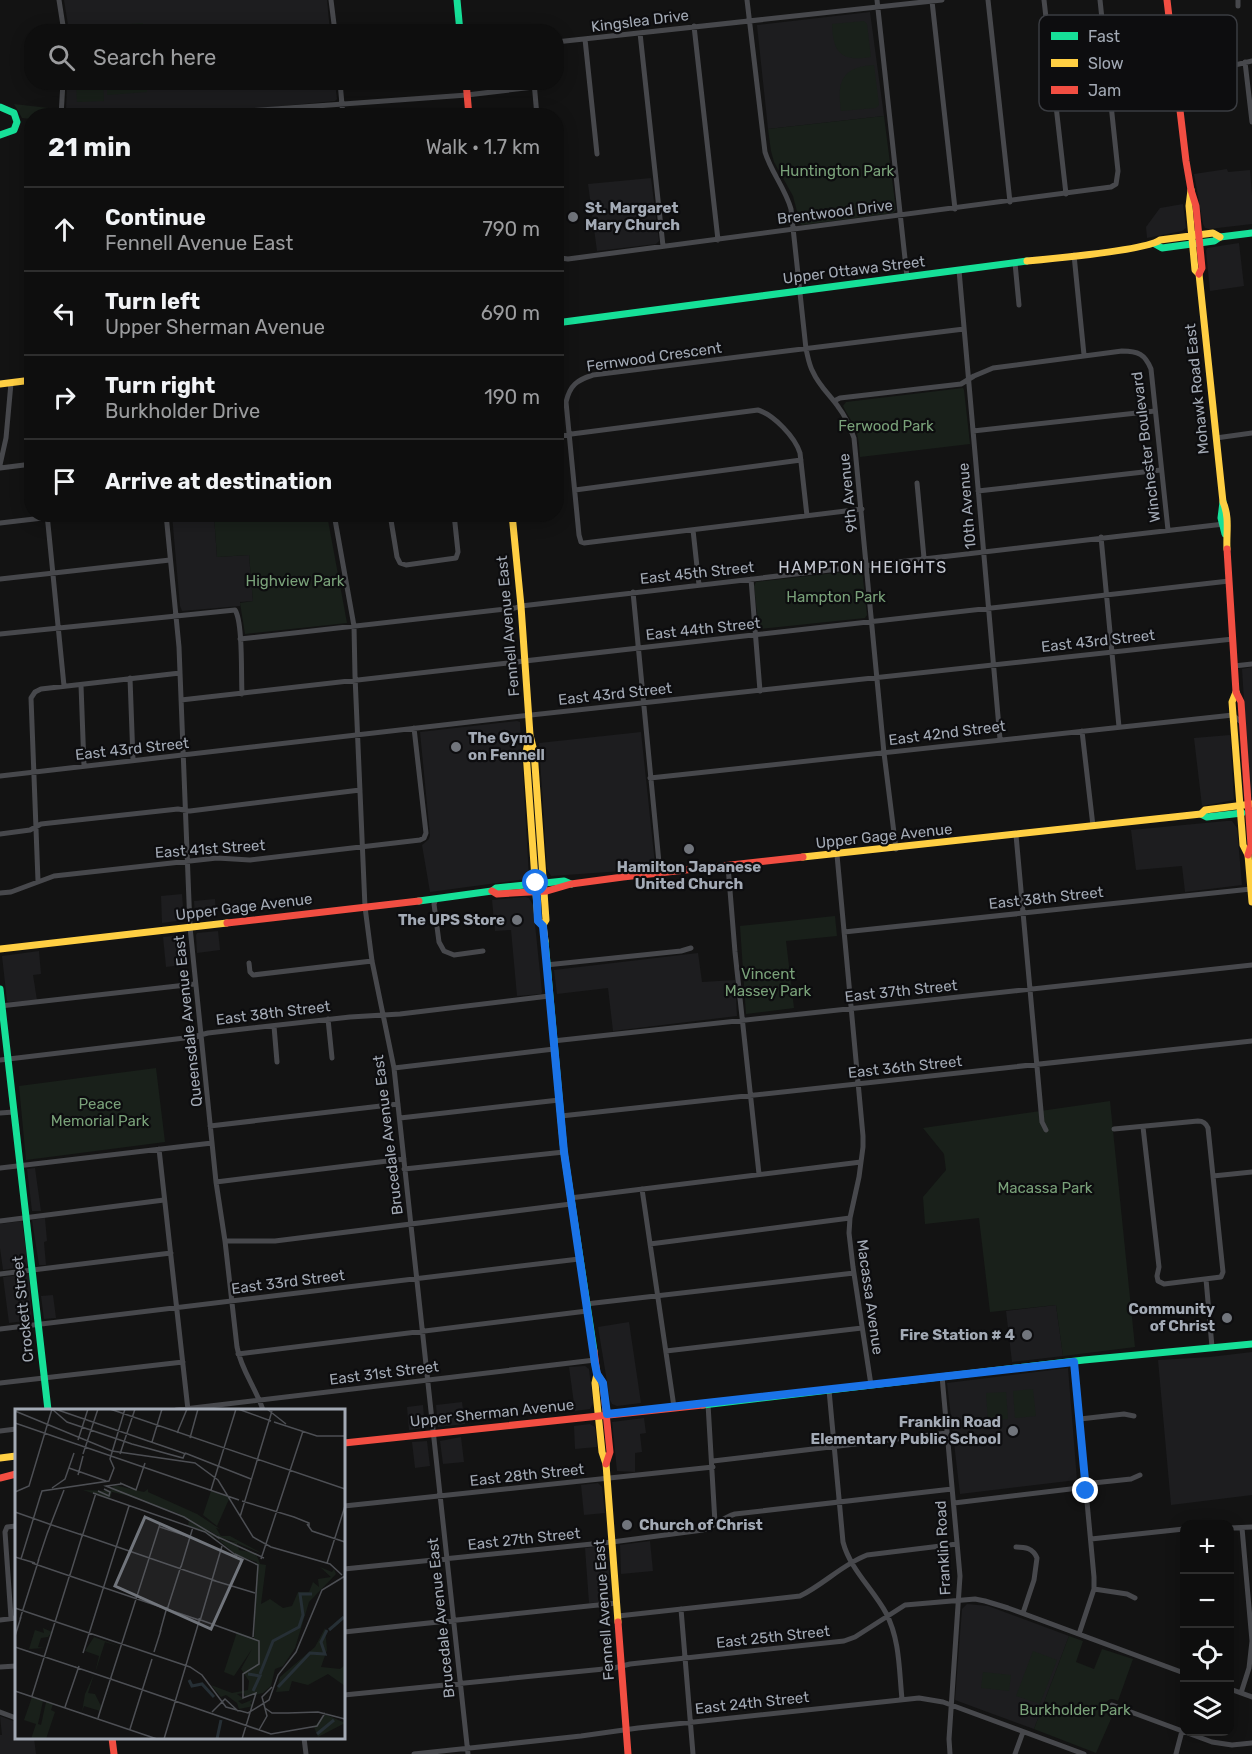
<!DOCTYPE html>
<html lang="en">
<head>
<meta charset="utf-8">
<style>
  body { margin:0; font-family:Rubik,sans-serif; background:#1c1c1c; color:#f1f3f6 }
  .controls { position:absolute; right:18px; bottom:18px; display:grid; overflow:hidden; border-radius:12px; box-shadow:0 3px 15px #0003 }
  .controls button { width:54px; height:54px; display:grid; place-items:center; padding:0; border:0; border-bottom:2px solid #2e2e2e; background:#0e0e0e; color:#f1f3f6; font:30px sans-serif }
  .stop { position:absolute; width:18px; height:18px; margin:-14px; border:4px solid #1a73e8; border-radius:50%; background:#fff }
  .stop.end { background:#1a73e8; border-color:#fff; box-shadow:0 2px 6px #0008 }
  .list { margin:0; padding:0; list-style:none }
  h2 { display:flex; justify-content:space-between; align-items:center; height:78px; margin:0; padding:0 24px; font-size:26px }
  h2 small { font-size:20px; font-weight:400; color:#9b9c9e }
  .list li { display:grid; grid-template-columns:39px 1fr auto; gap:18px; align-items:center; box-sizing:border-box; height:84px; padding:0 24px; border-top:2px solid #2e2e2e }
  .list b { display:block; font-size:22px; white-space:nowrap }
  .list p { margin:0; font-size:20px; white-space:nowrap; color:#9b9c9e }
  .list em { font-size:20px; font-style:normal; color:#9b9c9e }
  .icon { flex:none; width:33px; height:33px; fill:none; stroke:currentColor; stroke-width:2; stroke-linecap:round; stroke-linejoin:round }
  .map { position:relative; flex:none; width:1252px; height:1754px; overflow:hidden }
  .search { position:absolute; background:#0e0e0e; box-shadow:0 3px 15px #0003; left:24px; top:24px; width:540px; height:66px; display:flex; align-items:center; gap:15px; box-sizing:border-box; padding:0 21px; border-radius:24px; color:#9b9c9e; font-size:22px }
  .panel { position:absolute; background:#0e0e0e; box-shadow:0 3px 15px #0003; left:24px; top:108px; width:540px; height:414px; border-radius:24px }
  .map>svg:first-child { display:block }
</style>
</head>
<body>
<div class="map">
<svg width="1252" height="1754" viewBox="0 0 1252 1754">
  <rect width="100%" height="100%" fill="#131313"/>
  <path fill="#1d1d1f" d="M64 0H327L330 31H69Z
    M870 12 884 116 768 129 757 25Z
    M67 82 335 83 337 99 335 101 180 116 90 115 69 113 66 111Z
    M1227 169 1228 172 1250 170 1252 195V224L1209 229 1205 228 1203 224 1194 174Z
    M651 178 659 241 656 244 597 251 588 184Z
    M1183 204 1186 228 1182 231 1147 238 1146 227 1160 208Z
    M1239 243 1244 286 1210 291 1206 251 1207 248Z
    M172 515H214L217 557 249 555 253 601 240 602V606L182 611 180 606Z
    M1252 667V796L1250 794 1242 669Z
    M517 721 520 722 529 877 526 879 430 892 422 845 429 839 430 835 420 732Z
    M641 732 655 864 654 867 651 869 551 876 547 869 539 743Z
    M1230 735 1234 800 1202 806 1194 738Z
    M1226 821H1232L1237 828 1242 885 1185 892 1182 866 1136 870 1131 830Z
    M182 894 184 920 162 923 161 896Z
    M525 897 529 898 533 905 542 992 541 994 517 996 511 930 495 931 492 900Z
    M215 899 216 917 195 919 194 901Z
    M218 931 220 950 197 953 196 935 197 933Z
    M185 935 188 964 166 967 163 937Z
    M39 951 41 974 33 975 37 1000 9 1002 7 1001 2 956Z
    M698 953 702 982 735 980 737 1016 613 1031 608 988 557 994 554 970Z
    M35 1168 41 1211H32L27 1169Z
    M45 1218 47 1241 44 1242 46 1265H39L32 1220Z
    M22 1221 28 1266 3 1270 0 1248V1224Z
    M29 1274 32 1320 9 1323 3 1277Z
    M53 1295 56 1318 44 1319 41 1296Z
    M1056 1305 1063 1356 1012 1362 1006 1311Z
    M629 1322 641 1403 617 1406 612 1404 610 1400 598 1327Z
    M1252 1352V1495L1171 1505 1158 1360 1210 1357Z
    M585 1366 589 1369 593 1403 590 1409 575 1411 569 1367Z
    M1068 1368 1077 1480 960 1494 947 1383Z
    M462 1402 465 1424 438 1427 436 1405Z
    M423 1405 425 1428 409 1430 407 1407Z
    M644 1418 646 1433 640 1434 642 1452 635 1453V1472L617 1471 612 1422Z
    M590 1424 595 1427 597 1447 575 1449 574 1426Z
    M461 1437 464 1462 443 1464 440 1441Z
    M427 1441 430 1466 415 1468 412 1442Z
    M598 1483 602 1487 605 1513 584 1515 581 1485Z
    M650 1541 653 1571 621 1574 620 1545Z
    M603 1546 607 1550 611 1597 607 1602 589 1603 585 1548Z
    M967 1604 988 1606 1069 1636 1034 1729 955 1700 962 1609Z
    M0 1716 16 1722V1738H34L36 1754H0V1735H2Z"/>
  <path fill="#19201a" d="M864 21 867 24 871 57C841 62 833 53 832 24Z
    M143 23V31H103V26Z
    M874 65 879 105 876 108 841 111C837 82 841 67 874 65Z
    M76 83H103L104 101 77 102Z
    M107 83H147V92L107 95Z
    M14 104 57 109 56 115 32 116 31 119 22 118Z
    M884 116 896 210 893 213 802 225 800 223 793 196 774 162 771 151 768 129Z
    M963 388 964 390 970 444 860 457C859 447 859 437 855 428 852 420 846 413 843 406L846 402Z
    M214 515H327L347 623 245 634 240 603 253 601 249 555 217 557Z
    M862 570 867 615 865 618 759 629 754 586 756 582Z
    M835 916 837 936 786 941 794 1008 746 1014 740 926Z
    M156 1068 165 1142 26 1160 19 1086Z
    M1110 1101 1135 1347 1063 1356 1056 1305 990 1312 979 1218 925 1224 923 1197 946 1170 944 1154 923 1128Z
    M1033 1389 1036 1416 1015 1418 1013 1391Z
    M1006 1392 1008 1419 988 1421 986 1393Z
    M1069 1636 1083 1641 1076 1662 1094 1669 1102 1649 1133 1659 1118 1701C1112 1698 1109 1698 1105 1704L1106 1709 1109 1712H1114L1096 1753 1034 1729Z
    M1033 1651 1057 1660 1040 1704 1016 1696Z
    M983 1672 1011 1675 1009 1691 981 1688Z"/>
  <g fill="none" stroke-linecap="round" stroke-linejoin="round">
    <path stroke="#47484c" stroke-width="5" d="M59 0 64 32
      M331 0 335 32
      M747 0 765 152C771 172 785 188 791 209L806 349C808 357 809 365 813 372 819 386 831 396 839 408 846 417 850 427 854 438L884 753 896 849
      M877 0 907 277
      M988 0 1010 202
      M1044 0 1066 194
      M1238 0V6
      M932 1 955 209
      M694 26 718 240
      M640 33 663 246
      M585 39 597 154
      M556 42 942 0
      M1245 62 1252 122
      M340 82 343 116
      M534 82 537 116
      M1109 84 1210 71 1252 61
      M61 116 63 82
      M214 116 246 111 467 95 534 87
      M556 254 560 258 568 259 1111 187 1116 184 1118 171 1100 0
      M1074 255 1084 355
      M1015 263 1019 305
      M959 270 1000 739
      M834 401 840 398 961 384 974 376 993 368 1122 351C1138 351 1145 354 1151 369L1168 530
      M973 431 1155 411
      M556 436 758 410C774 415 795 437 800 453L807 516
      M1216 438 1252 433
      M0 465 6 438 11 383
      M0 468 32 464
      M917 483 924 558
      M575 490 801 460
      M978 491 1161 470
      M862 509 584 543 581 542 579 535 566 402C570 385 577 380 593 375L964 329
      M47 514 64 686
      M166 514 179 647 190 927 216 1182 225 1241 237 1347C241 1370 256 1388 263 1410
      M334 514 354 626 355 676 365 907 372 961 394 1068 468 1754
      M390 514 397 557 400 563 406 565 456 558 458 552 454 514
      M0 523 77 514
      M693 530 699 585
      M1101 537 1119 727
      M0 579 170 560
      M751 579 760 691
      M633 592 660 873
      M0 634 235 610C243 622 241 676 242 694
      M240 639 515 608 521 606 1224 524
      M1234 666 1252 664
      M130 678 133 760
      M81 685 84 766
      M181 700 1229 581
      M1082 731 1093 826
      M0 776 504 718 1233 639
      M650 778 1233 715 1242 723
      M0 834 30 830 41 824 178 809 190 811 360 790
      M1016 835 1042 1122 1046 1130
      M837 855 863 1136V1147L859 1177 850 1218 849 1233 853 1267 871 1385
      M728 866 735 952 759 1174
      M38 881 31 698 35 692 41 689 180 673
      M0 893 11 892 54 876 217 858 250 860 420 840 424 838 426 833 414 728
      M436 899 434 904 439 942 444 951 454 955 483 951
      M844 932 1251 889
      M249 963 250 972 253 975 372 961
      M546 965 681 951 691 948
      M0 1006 195 984
      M328 1019 332 1058
      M274 1026 277 1062
      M553 1041 1252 965
      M0 1060 193 1037 208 1033 350 1017 400 1014 549 996
      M394 1068 554 1049
      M0 1113 14 1112
      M561 1116 1252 1041
      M400 1118 559 1100
      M210 1126 398 1104
      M1114 1129 1198 1121C1203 1121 1206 1123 1208 1128L1223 1272 1221 1277 1164 1284 1158 1281 1157 1276 1159 1267 1143 1127
      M159 1149 188 1410
      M0 1168 212 1143
      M404 1169 564 1152
      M1213 1176 1252 1172
      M216 1182 404 1159
      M642 1189 674 1407
      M570 1198 861 1162
      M0 1221 164 1200
      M225 1241H275L571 1204
      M650 1244 850 1218
      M0 1274 171 1253
      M1206 1279 1212 1347
      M586 1304 854 1273
      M0 1329 579 1259
      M666 1351 862 1328
      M238 1354 587 1311
      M1074 1362 1094 1577V1589L1079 1634
      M942 1376 960 1576 949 1739 950 1754
      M0 1383 183 1362
      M829 1390 843 1542C850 1569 873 1589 886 1613 900 1640 899 1670 902 1699
      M708 1404 715 1523
      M176 1410 595 1360
      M1080 1419 1124 1414 1134 1416
      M0 1431 16 1429
      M713 1461 947 1433
      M954 1503 1079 1488 1093 1483 1131 1479 1140 1475
      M344 1506 713 1467
      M1230 1528 1252 1527
      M1091 1539 1184 1529
      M1016 1547C1025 1547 1033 1548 1037 1558L1034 1580 1023 1613
      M344 1569 612 1542 703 1530C715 1526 722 1518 735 1514L952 1489
      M1094 1589 1127 1594 1135 1598
      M681 1609 693 1754
      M618 1616 800 1596C823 1585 843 1564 867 1555L957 1544
      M11 1618 5 1532 7 1527 16 1526
      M0 1620 16 1618
      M344 1632 617 1603
      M0 1667 16 1666
      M1230 1689 1252 1697
      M1241 1693 1249 1668 1252 1641 1242 1528
      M344 1695 614 1668 630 1664 844 1641 855 1637 905 1605 975 1599 985 1601 1008 1608 1184 1673
      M1112 1705 1212 1742 1232 1745 1252 1743
      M0 1712 16 1718
      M304 1738 306 1754
      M414 1754 581 1736 638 1728 919 1698 943 1702 1084 1754
      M1015 1754 1023 1732
      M1176 1754 1182 1731"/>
    <path stroke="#16e098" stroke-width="7" d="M457 0 460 32
      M0 107 14 113 17 122 14 130 0 135
      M1155 244 1162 248 1214 241 1220 237 1252 233
      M556 323 1027 261
      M1223 502 1221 518 1225 534
      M1201 814 1207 817 1242 813
      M419 901 492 891 496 888 564 881 571 884
      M545 941 564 1152 594 1351
      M0 989 48 1410
      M703 1405 1084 1360 1252 1344"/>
    <path stroke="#ffcf43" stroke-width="7" d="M1191 190 1189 206 1195 270 1199 274 1223 502C1230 518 1226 533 1227 549
      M1027 261C1049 259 1147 250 1160 240L1213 233 1220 237
      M0 384 32 380
      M512 514 521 606 530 735 534 751 546 920 543 925 545 941
      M1236 692 1232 702 1243 845 1248 855 1252 902
      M529 738 526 752 538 921 543 925
      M803 857 1201 814 1205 810 1252 804
      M0 949 227 923
      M597 1374 595 1383 602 1452 606 1464 618 1622
      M0 1458 16 1456"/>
    <path stroke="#f24e42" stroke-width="7" d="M1167 0 1186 161 1191 190 1196 206 1202 268 1199 274
      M466 82 469 116
      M1227 549 1236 692 1241 702 1251 845 1248 855
      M492 891 497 894 547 891 571 884 623 877 803 857
      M227 923 419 901
      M594 1351 597 1374 603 1383 610 1452 606 1464
      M344 1443 703 1405
      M0 1478 16 1474
      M618 1622 628 1754
      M112 1738 114 1754"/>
  </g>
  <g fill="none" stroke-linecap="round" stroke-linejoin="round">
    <path stroke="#1a73e8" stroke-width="8" d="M536 883 538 921 543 926 564 1152 595 1364 597 1374 603 1383 607 1414 1074 1362 1086 1491"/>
  </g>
  <g fill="#71757c" stroke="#0d0d0f" stroke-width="2">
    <circle cx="573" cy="217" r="6"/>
    <circle cx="456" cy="747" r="6"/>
    <circle cx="689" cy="849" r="6"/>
    <circle cx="517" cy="920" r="6"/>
    <circle cx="1227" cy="1318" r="6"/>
    <circle cx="1027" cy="1335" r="6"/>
    <circle cx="1013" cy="1431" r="6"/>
    <circle cx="627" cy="1525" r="6"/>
  </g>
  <g text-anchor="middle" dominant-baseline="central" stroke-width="4.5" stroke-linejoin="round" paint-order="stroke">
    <g font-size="15" fill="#a3aab5" stroke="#0d0d0f">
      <text transform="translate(640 21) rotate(-7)">Kingslea Drive</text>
      <text transform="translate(835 212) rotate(-7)">Brentwood Drive</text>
      <text transform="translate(854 270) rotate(-7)">Upper Ottawa Street</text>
      <text transform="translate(654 357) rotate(-8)">Fernwood Crescent</text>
      <text transform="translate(1197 389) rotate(-96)">Mohawk Road East</text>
      <text transform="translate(1146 447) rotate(-97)">Winchester Boulevard</text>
      <text transform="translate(848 493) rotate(-96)">9th Avenue</text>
      <text transform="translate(967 506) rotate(-95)">10th Avenue</text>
      <text transform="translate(697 573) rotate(-6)">East 45th Street</text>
      <text transform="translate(508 626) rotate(-95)">Fennell Avenue East</text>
      <text transform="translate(703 629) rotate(-6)">East 44th Street</text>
      <text transform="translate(1098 641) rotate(-6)">East 43rd Street</text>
      <text transform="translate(615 694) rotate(-6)">East 43rd Street</text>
      <text transform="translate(947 733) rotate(-7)">East 42nd Street</text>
      <text transform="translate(132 749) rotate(-6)">East 43rd Street</text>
      <text transform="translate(884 836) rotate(-6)">Upper Gage Avenue</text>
      <text transform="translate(210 849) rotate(-4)">East 41st Street</text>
      <text transform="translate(1046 898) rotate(-6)">East 38th Street</text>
      <text transform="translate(244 907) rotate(-7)">Upper Gage Avenue</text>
      <text transform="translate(901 991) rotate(-6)">East 37th Street</text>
      <text transform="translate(273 1013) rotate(-7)">East 38th Street</text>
      <text transform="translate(188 1021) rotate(-96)">Queensdale Avenue East</text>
      <text transform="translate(905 1067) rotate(-6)">East 36th Street</text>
      <text transform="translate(388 1135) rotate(-97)">Brucedale Avenue East</text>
      <text transform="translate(288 1282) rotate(-7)">East 33rd Street</text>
      <text transform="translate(870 1297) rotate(82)">Macassa Avenue</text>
      <text transform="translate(23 1309) rotate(-96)">Crockett Street</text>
      <text transform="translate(384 1373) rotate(-7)">East 31st Street</text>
      <text transform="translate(492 1413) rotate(-6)">Upper Sherman Avenue</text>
      <text transform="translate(527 1475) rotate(-6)">East 28th Street</text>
      <text transform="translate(524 1539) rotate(-6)">East 27th Street</text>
      <text transform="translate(943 1548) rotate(-93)">Franklin Road</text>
      <text transform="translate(604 1610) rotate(-94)">Fennell Avenue East</text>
      <text transform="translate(441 1618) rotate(-96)">Brucedale Avenue East</text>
      <text transform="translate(773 1637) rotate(-6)">East 25th Street</text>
      <text transform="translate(752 1703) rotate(-6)">East 24th Street</text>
    </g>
    <g font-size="15" fill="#79a179" stroke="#0d0d0f">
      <text x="837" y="171">Huntington Park</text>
      <text x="886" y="426">Ferwood Park</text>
      <text x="295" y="581">Highview Park</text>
      <text x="836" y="597">Hampton Park</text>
      <text x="768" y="974">Vincent<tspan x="768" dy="17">Massey Park</tspan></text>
      <text x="100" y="1104">Peace<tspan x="100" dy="17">Memorial Park</tspan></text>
      <text x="1045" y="1188">Macassa Park</text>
      <text x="1075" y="1710">Burkholder Park</text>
    </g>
    <g font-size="15" font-weight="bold" fill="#a3aab5" stroke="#0d0d0f" text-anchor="end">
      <text x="585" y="208" text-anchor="start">St. Margaret<tspan x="585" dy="17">Mary Church</tspan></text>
      <text x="468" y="738" text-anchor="start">The Gym<tspan x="468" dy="17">on Fennell</tspan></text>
      <text x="689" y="867" text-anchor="middle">Hamilton Japanese<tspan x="689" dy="17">United Church</tspan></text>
      <text x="505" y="920">The UPS Store</text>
      <text x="1215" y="1309">Community<tspan x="1215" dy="17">of Christ</tspan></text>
      <text x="1015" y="1335">Fire Station # 4</text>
      <text x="1001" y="1422">Franklin Road<tspan x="1001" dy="17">Elementary Public School</tspan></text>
      <text x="639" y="1525" text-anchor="start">Church of Christ</text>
    </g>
    <g font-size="16" letter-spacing="1.5" fill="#c4c8d1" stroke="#0d0d0f">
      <text x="863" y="567">HAMPTON HEIGHTS</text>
    </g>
  </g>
  <g transform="translate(15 1409)">
    <rect width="330" height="330" fill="#131313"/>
    <path d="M99 76 129 83 133 80V83L182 105 205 120 201 119 206 127H215L248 145 222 134 224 141 241 144 245 155 251 156 246 195 255 190 268 199 277 197 283 183H294L298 173 304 178 303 170 316 168 305 158 317 163 319 160 321 165 294 193 280 239 268 257 260 260 256 277 248 284 230 288 229 284 222 285 229 290 223 292 227 295 239 290 235 294 239 297 224 300 222 294 211 286 206 288 196 276 217 284 233 281 234 272 226 260 237 240 219 267 209 263 222 223 239 229 242 153 221 146V149L220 151 219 144 198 126 208 132 222 133 206 129 193 121 205 135 191 123 173 117 174 111 162 104 110 86 97 83 95 90 68 81 94 82ZM196 82 215 88 202 117 188 106ZM28 219 37 223 33 228 26 229 23 238 29 239 14 240 20 221 29 224ZM310 219 312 241 306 258 325 260 330 256V277L313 265 293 276 277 272 274 282 261 283 265 268 300 238ZM79 228 106 238 90 233 80 264 84 247 70 242ZM79 265 73 284 80 285 86 297 85 302 69 297 67 303 70 285ZM17 288 28 292 23 315 26 316 31 293 38 295 36 301 40 303 31 330H16L21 315 9 311ZM310 305 330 314 303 328 299 318Z" fill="#19201a"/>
    <path fill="none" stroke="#262f35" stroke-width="3" d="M314 221 329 208M233 265 245 267 238 282M245 265 258 232 284 218 288 206 285 185H297M174 271 177 277 187 275 199 288M263 278 295 244 310 245 306 233 312 221M302 325 319 311M202 330 206 311"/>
    <path fill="none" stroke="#4d4f54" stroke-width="1.5" d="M37 0 52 13 117 35 168 49 170 44M40 0 171 45M95 0 330 80M223 0 256 12M252 0 271 15M0 2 97 42 180 54 203 71 238 128 256 138 315 155 327 166M259 13 302 27H330M0 14 224 91M162 24 172 0M175 29 183 0M63 31 73 0M137 33 147 0M170 44 236 70M68 45 83 0M105 45 120 0M54 59 91 72M63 66 68 47M105 74 121 81 130 54M106 75 91 77 169 108 204 129M37 79 50 70 59 44M196 81 221 0M83 82 94 87 95 83 89 80M0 83 14 77 37 0M78 84 190 123 222 147M24 91 27 82 94 72 99 59 95 50 110 0M227 92 279 108 294 114V118M0 103 37 116M225 108 257 2M34 115 67 126M292 115 297 122 330 133M145 118 175 128M32 125 49 81M65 125 201 172M67 128 81 84M203 128 249 149M220 145 243 156 238 228M0 148 20 154M6 150 25 88M246 150 288 22M23 152 33 122M17 154 90 179M312 154 330 97M166 158 178 118M55 166 67 127M197 171 240 184M87 178 184 211M0 199 175 258 187 266 211 298 233 304 254 291 263 266 281 243 307 181 330 167M152 201 166 157M5 210 24 150M183 210 244 232V255L228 265V289L241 284 227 330M185 212 207 137M145 223 152 198M0 227 6 208M0 238 63 259M139 243 146 221M68 244 114 97M60 258 128 281M125 280 256 325 302 317 310 304M0 282 142 330M17 287 55 165M50 298 64 257M250 299 257 304H273M197 303 210 290 223 302M273 304 303 303 330 310M83 309 145 115M115 320 137 250M244 321 252 307 247 288 257 278M149 330 185 209"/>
    <path fill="#71757c" fill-opacity="0.15" stroke="#71757c" stroke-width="3" d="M130 108 227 151 196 220 100 177Z"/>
    <rect width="330" height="330" fill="none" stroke="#a3aab5" stroke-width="3"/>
  </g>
  <rect x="1039" y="15" width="198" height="96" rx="9" fill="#0d0d0f" stroke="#3a3c41" stroke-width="1.5"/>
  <rect x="1051" y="32" width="27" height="8" fill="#16e098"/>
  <rect x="1051" y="59" width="27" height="8" fill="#ffcf43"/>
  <rect x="1051" y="86" width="27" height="8" fill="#f24e42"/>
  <g font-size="16" fill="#a3aab5">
    <text x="1088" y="42">Fast</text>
    <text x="1088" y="69">Slow</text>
    <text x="1088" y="96">Jam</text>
  </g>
</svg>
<div class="controls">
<button>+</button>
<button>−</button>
<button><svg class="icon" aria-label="locate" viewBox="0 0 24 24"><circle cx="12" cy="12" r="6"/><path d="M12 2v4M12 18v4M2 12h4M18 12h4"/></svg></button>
<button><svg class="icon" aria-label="layers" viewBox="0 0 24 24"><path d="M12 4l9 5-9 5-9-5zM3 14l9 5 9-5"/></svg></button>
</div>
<div class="stop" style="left:536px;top:883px"></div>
<div class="stop end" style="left:1086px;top:1491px"></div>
<div class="search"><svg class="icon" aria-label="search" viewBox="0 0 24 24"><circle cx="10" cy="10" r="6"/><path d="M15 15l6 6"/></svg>Search here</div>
<section class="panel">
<h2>21 min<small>Walk · 1.7 km</small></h2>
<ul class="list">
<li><svg class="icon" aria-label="ahead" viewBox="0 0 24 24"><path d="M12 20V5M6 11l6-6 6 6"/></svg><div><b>Continue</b><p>Fennell Avenue East</p></div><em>790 m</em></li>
<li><svg class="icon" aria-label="left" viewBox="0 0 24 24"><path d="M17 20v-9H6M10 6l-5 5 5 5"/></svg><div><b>Turn left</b><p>Upper Sherman Avenue</p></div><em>690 m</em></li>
<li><svg class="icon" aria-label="right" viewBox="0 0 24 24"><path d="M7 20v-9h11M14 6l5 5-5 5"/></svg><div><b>Turn right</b><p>Burkholder Drive</p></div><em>190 m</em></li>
<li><svg class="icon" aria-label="arrive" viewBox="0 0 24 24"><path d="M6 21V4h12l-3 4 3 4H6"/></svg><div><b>Arrive at destination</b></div></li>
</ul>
</section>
</div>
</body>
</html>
